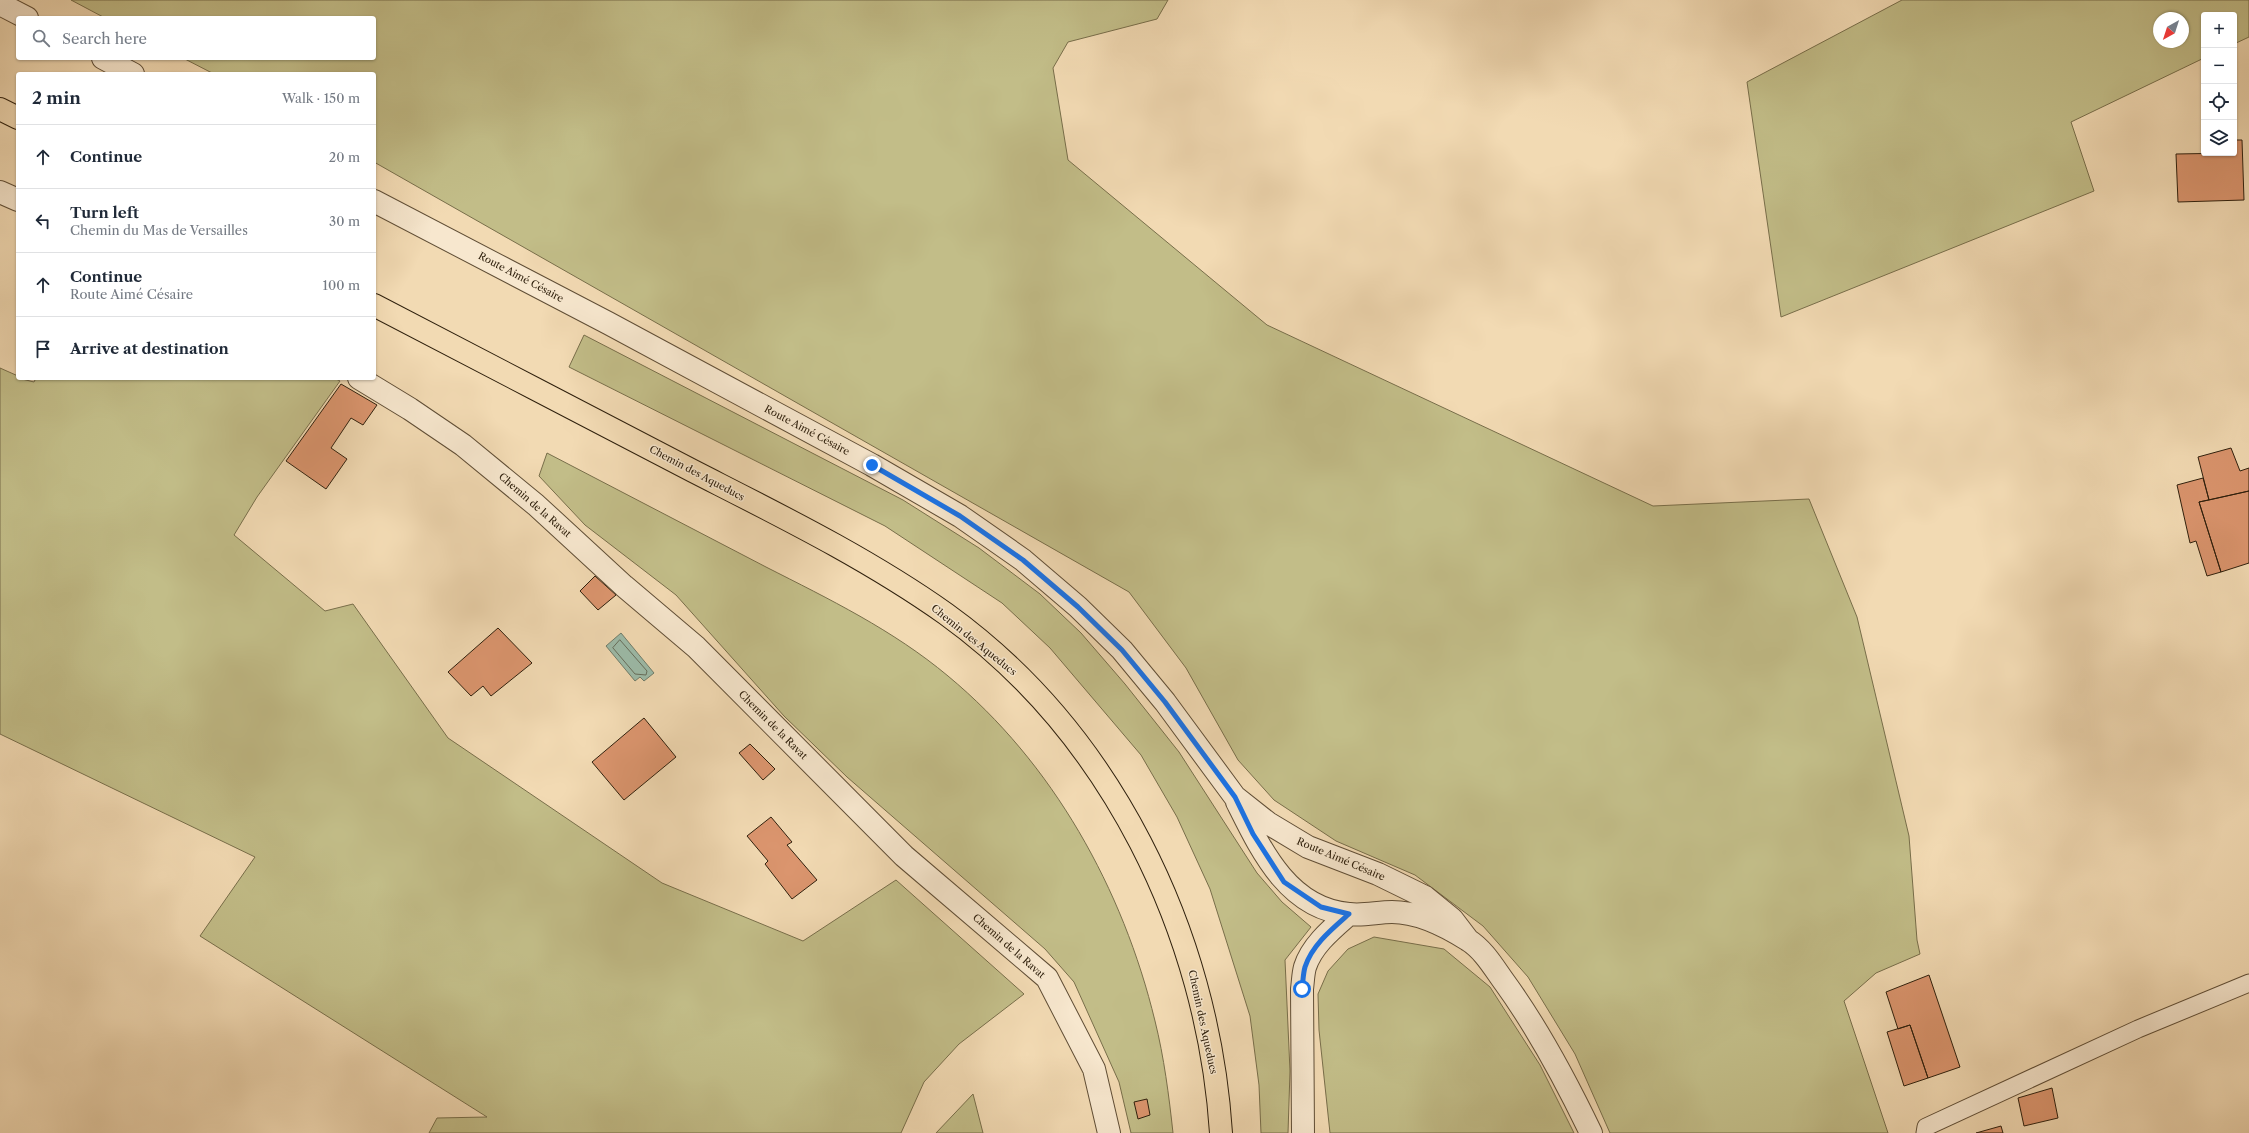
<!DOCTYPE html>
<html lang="en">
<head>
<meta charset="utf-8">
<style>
  body { margin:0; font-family:"Libre Caslon Text",serif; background:#f6f6f7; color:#1f2937 }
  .controls { position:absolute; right:12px; top:12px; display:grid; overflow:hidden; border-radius:4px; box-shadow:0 1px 3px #0004 }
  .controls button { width:36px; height:36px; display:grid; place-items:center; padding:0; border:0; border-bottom:1px solid #e0e1e3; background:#fff; color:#1f2937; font:20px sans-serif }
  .compass { position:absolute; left:2153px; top:12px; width:36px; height:36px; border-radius:50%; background:#fff; box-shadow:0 1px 3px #0004; rotate:219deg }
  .stop { position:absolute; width:12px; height:12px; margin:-9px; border:3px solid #1a73e8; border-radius:50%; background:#fff }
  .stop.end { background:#1a73e8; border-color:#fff; box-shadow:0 1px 4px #0008 }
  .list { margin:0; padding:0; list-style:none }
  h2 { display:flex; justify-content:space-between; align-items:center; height:52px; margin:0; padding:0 16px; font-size:17px }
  h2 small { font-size:13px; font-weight:400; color:#747a83 }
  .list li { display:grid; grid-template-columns:26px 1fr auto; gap:12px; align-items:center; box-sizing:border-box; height:64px; padding:0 16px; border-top:1px solid #e0e1e3 }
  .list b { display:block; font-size:15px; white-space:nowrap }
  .list p { margin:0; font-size:13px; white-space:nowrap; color:#747a83 }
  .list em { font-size:13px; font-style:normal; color:#747a83 }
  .icon { flex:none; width:22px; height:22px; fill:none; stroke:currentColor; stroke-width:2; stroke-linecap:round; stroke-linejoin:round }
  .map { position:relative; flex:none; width:2249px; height:1133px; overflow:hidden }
  .search { position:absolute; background:#fff; box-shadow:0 1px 3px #0004; left:16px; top:16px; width:360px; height:44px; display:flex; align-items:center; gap:10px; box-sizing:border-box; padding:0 14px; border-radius:4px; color:#747a83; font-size:15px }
  .panel { position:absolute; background:#fff; box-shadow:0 1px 3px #0004; left:16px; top:72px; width:360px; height:308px; border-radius:4px }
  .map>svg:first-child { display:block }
</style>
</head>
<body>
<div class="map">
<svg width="2249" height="1133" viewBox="0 0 2249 1133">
  <rect width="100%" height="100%" fill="#f2dab3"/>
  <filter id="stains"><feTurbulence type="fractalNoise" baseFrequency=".005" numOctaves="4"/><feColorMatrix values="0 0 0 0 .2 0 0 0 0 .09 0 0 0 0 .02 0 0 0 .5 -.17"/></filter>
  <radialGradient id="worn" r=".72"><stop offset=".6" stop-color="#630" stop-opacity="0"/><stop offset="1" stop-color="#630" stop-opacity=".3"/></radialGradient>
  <path fill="#c2bd88" stroke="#786e4a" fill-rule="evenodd" d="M71 0H1168L1157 19 1068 42 1053 68 1068 160 1267 325 1653 506 1809 499 1857 617 1909 836 1917 940 1920 954 1876 973 1844 1001 1888 1133H1610L1575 1054 1528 977 1483 926 1415 875 1336 841 1274 800 1238 760 1186 668 1129 592 374 162V74H214L183 58H374V18H105Z
    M1902 0H2249V37L2234 44V15H2204V58L2071 122 2094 191 1781 317 1747 82ZM2159 18H2183V42H2159Z
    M584 335 903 500 979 548 1040 594 1081 633 1125 684 1179 752 1257 873 1282 902 1311 927 1285 960 1290 1071 1288 1133H1261L1259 1085 1250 1016 1210 889 1177 817 1141 755 1050 648 1002 603 885 526 569 367Z
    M0 368 18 376V378L34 382 36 378H334L340 381 257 497 234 535 325 611 353 604 448 738 662 883 803 941 896 880 1024 994 959 1044 924 1082 901 1133H429L437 1118 487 1117 200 936 255 857 0 734Z
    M547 453C620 491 693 529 766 567 829 599 893 630 948 676 1053 763 1123 889 1155 1021 1164 1057 1169 1096 1173 1133H1131L1119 1082 1074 982 1045 949 847 777 784 716 676 595 585 525 539 476Z
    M1374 937 1444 949 1490 987 1540 1065 1574 1133H1330L1319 1030 1318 994 1328 971 1348 949Z
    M973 1094 983 1133H936Z"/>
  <path fill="#9cbba9" stroke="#707d6b" d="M621 633 654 673 644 681 640 677 635 681 606 646Z"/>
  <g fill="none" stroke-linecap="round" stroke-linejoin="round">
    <path stroke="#666e5b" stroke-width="1" d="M620 640 647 671 646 675 635 674 613 648Z"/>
  </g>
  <path fill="#db956e" stroke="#2f200d" d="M2234 140H2242L2244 200 2178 202 2176 154 2234 153Z
    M341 384 377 405 363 425 351 418 331 448 347 459 326 489 286 461Z
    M2231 448 2240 471 2249 468V491L2209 500 2198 457Z
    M2203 478 2209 500 2199 502 2221 572 2207 576 2196 541 2190 543 2177 485Z
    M2249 491V563L2221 572 2199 502Z
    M595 576 616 595 598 610 580 591Z
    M498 628 532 663 491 696 483 686 471 696 448 672Z
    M644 718 676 757 624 800 592 762Z
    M750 744 775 769 763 780 739 753Z
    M771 817 792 842 787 845 817 880 792 899 765 864 768 861 747 836Z
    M1929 975 1960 1067 1928 1078 1910 1025 1898 1029 1886 992Z
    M1910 1025 1928 1078 1904 1086 1887 1032Z
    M2052 1088 2058 1118 2024 1126 2018 1098Z
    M1147 1099 1150 1115 1138 1119 1134 1102Z
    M2001 1126 2003 1133H1976Z"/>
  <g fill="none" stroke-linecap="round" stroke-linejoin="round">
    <defs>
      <path id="service" d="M1925 1133 1926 1127 2138 1029 2249 983"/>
      <path id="minor" d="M0 4 27 18
        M103 58 133 74
        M0 192 18 200
        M374 201 608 323 872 465 960 516 1023 560 1078 607 1122 650 1165 702 1235 797 1268 823 1308 847 1378 874 1425 897 1452 919 1468 940
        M359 378 410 409 463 445 536 505 624 586 696 647 904 856 1047 978 1094 1069 1109 1133
        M1237 802C1261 850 1288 909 1349 914 1363 916 1378 912 1392 912 1418 912 1446 926 1468 940 1484 950 1494 968 1505 983 1539 1030 1566 1081 1591 1133
        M1303 1133 1302 989C1303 982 1303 974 1305 967 1312 945 1332 929 1349 914"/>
      <path id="primary" d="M0 109 18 118
        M374 305C480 360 587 416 693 471 779 515 867 558 946 614 1111 733 1208 932 1221 1133"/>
    </defs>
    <use href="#service" stroke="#604e36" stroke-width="19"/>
    <use href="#minor" stroke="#604e36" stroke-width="24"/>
    <use href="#primary" stroke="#2f200d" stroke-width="24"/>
    <use href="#service" stroke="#f7e7ce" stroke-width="17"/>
    <use href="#minor" stroke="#f7e7ce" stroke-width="22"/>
    <use href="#primary" stroke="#f2dab3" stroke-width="22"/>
  </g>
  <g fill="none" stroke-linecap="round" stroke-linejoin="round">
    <path stroke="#1a73e8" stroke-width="5" d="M872 465 960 516 1023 560 1078 607 1122 650 1165 702 1235 797 1253 834 1284 882 1321 907 1349 914C1332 929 1312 945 1305 967 1303 974 1303 982 1302 989"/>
  </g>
  <g text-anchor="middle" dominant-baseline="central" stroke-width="3" stroke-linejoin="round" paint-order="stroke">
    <g font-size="10" fill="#2f200d" stroke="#f7e7ce">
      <text transform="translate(521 277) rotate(28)">Route Aimé Césaire</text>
      <text transform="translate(807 430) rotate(28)">Route Aimé Césaire</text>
      <text transform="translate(697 473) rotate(28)">Chemin des Aqueducs</text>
      <text transform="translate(535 505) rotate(41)">Chemin de la Ravat</text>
      <text transform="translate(974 640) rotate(39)">Chemin des Aqueducs</text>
      <text transform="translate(773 725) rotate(45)">Chemin de la Ravat</text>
      <text transform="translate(1341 859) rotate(23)">Route Aimé Césaire</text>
      <text transform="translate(1009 946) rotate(41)">Chemin de la Ravat</text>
      <text transform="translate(1203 1022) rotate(78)">Chemin des Aqueducs</text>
    </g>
  </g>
  <rect width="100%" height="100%" filter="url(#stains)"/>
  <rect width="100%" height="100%" fill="url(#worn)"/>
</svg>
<div class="controls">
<button>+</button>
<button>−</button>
<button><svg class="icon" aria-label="locate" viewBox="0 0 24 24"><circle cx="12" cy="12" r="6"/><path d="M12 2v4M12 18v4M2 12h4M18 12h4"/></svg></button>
<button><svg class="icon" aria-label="layers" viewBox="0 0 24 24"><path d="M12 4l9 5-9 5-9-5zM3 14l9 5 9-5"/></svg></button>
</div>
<svg class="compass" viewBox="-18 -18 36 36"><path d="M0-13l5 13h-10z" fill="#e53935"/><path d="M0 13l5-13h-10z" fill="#747a83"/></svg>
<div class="stop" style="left:1302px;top:989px"></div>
<div class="stop end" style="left:872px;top:465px"></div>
<div class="search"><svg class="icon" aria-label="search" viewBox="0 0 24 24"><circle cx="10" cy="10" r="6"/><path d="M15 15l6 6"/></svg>Search here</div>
<section class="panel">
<h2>2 min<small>Walk · 150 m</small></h2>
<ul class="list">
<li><svg class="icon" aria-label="ahead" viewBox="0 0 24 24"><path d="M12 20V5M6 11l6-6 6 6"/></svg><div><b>Continue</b></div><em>20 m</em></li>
<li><svg class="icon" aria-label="left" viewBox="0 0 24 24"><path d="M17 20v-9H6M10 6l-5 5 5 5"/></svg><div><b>Turn left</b><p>Chemin du Mas de Versailles</p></div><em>30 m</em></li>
<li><svg class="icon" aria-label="ahead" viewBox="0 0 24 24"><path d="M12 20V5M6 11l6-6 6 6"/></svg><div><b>Continue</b><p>Route Aimé Césaire</p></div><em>100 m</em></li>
<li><svg class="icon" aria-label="arrive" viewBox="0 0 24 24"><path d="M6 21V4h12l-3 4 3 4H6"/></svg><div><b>Arrive at destination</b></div></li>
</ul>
</section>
</div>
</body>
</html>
